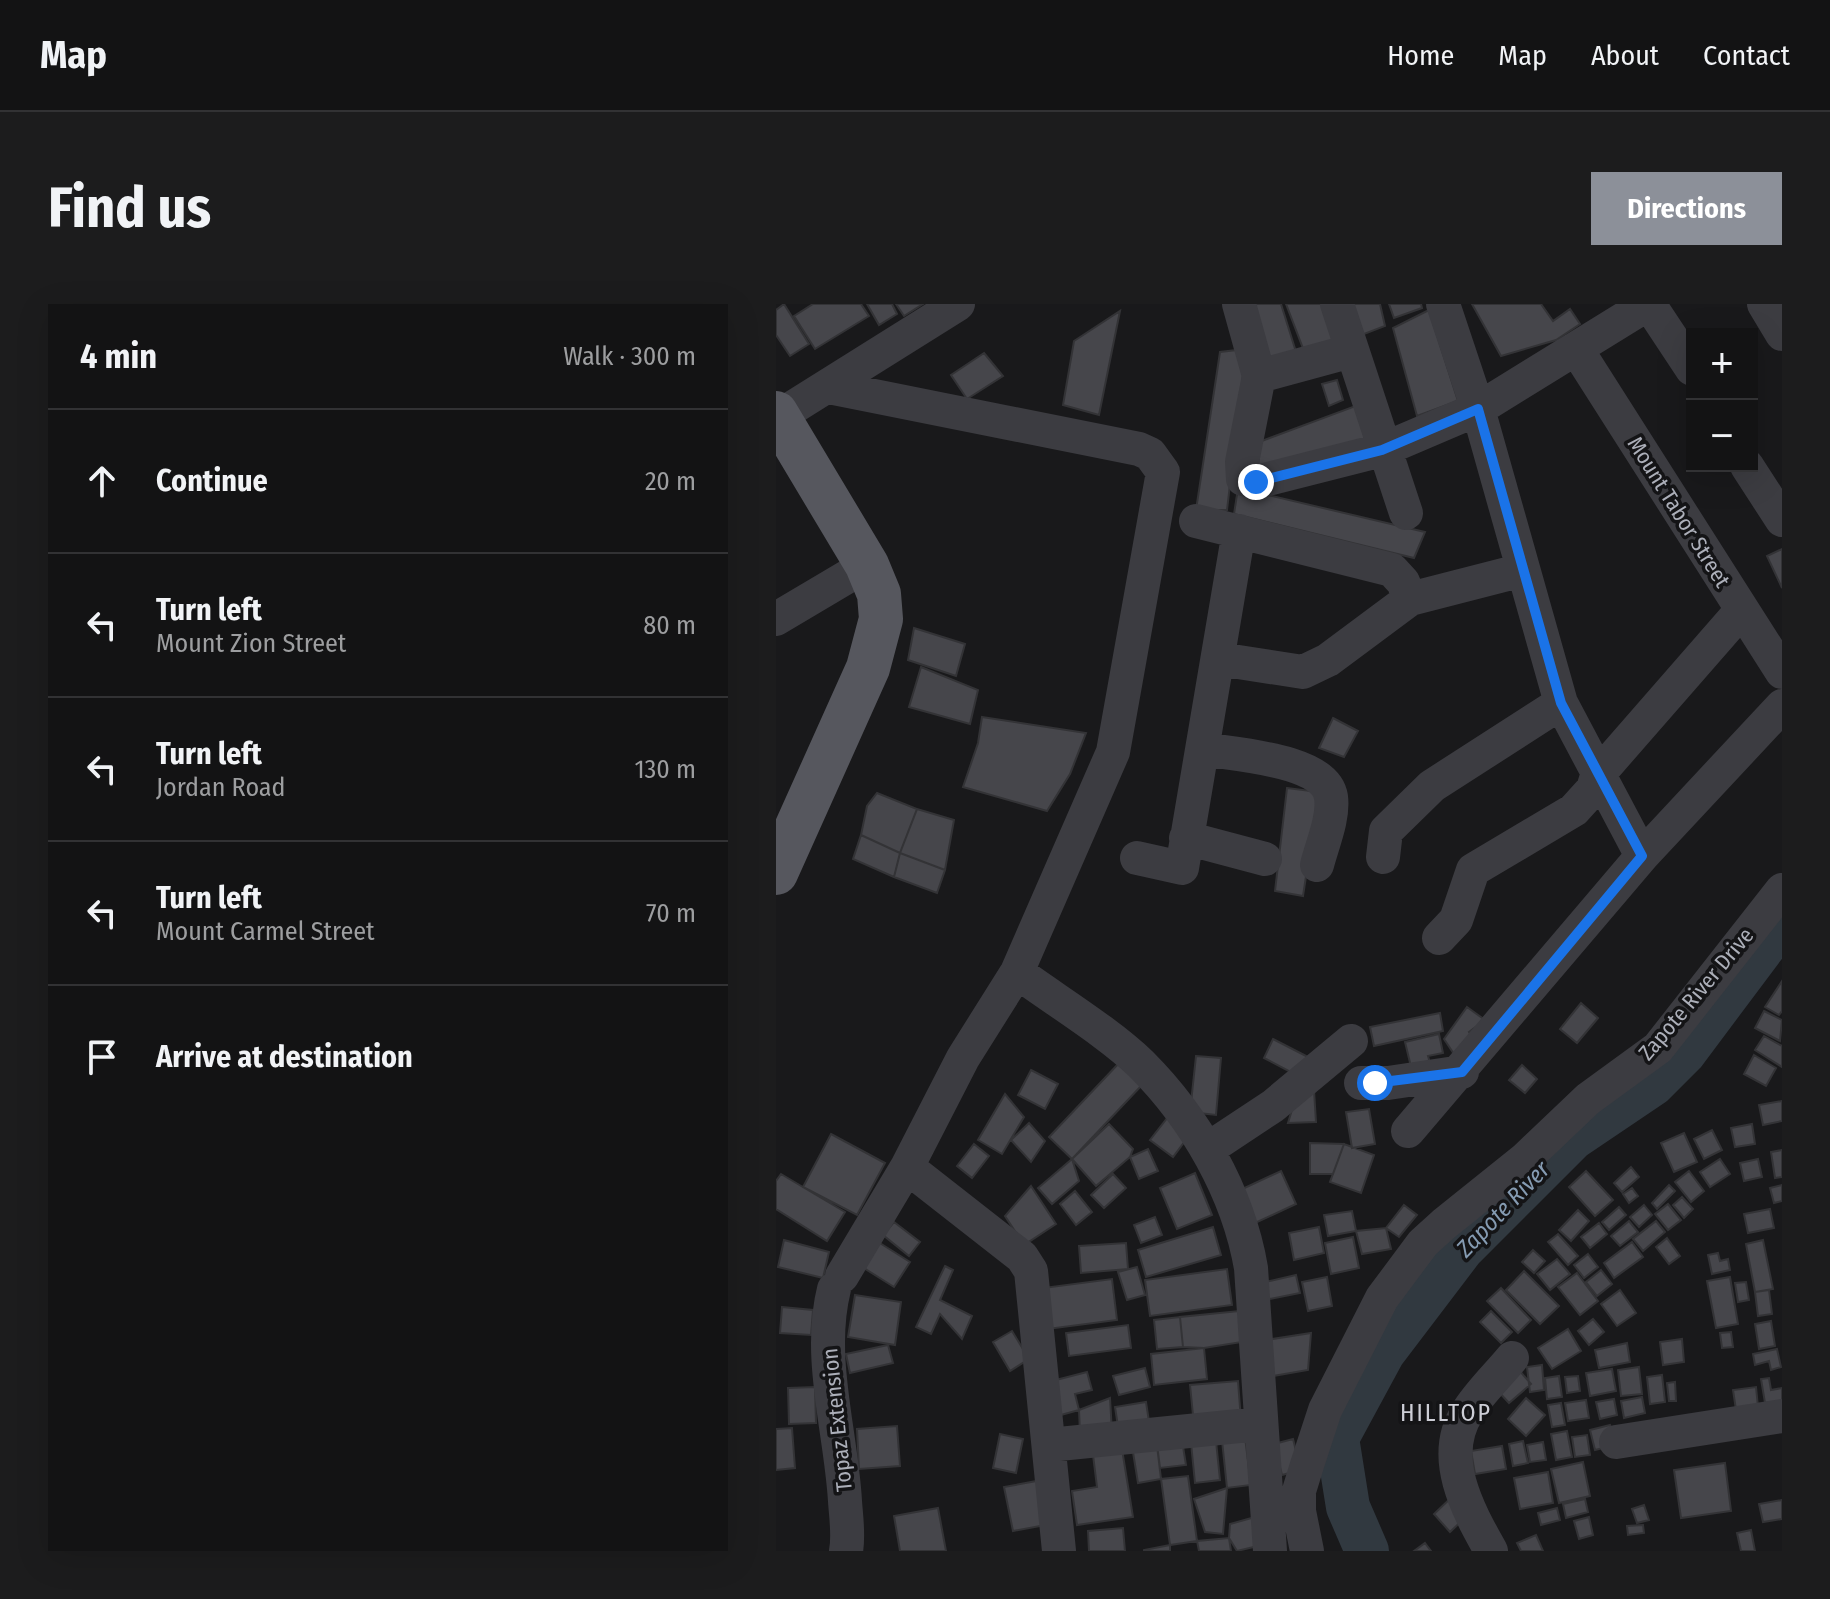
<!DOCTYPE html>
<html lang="en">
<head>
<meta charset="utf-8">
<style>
  body { margin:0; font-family:"Fira Sans Condensed",sans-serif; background:#1c1c1d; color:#f1f3f6 }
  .controls { position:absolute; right:24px; top:24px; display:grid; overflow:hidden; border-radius:0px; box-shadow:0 8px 32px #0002 }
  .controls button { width:72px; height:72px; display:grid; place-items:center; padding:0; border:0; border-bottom:2px solid #323234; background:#131314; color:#f1f3f6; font:40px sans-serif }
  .stop { position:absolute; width:24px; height:24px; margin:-18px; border:6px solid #1a73e8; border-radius:50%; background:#fff }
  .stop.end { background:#1a73e8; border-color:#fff; box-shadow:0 2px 8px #0008 }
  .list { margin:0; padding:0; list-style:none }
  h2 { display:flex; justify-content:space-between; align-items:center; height:104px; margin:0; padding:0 32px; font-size:34px }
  h2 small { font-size:26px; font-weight:400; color:#9d9ea0 }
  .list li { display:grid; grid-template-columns:52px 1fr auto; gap:24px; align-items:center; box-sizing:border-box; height:144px; padding:0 32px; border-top:2px solid #323234 }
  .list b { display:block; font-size:30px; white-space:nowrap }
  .list p { margin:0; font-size:26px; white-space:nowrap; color:#9d9ea0 }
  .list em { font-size:26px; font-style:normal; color:#9d9ea0 }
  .icon { flex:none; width:44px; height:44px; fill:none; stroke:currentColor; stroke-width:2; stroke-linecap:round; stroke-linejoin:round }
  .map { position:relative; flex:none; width:1006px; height:1247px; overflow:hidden; border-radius:0px }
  header { display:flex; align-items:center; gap:48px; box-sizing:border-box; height:112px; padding:0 40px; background:#131314; border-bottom:2px solid #323234 }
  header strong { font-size:38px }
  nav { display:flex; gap:44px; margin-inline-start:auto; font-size:28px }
  .intro { display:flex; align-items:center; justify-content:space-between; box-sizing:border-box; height:192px; padding:0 48px }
  h1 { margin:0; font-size:56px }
  .button { padding:20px 36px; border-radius:0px; background:#8c9099; color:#fff; font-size:28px; font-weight:700 }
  main { display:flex; gap:48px; padding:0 48px }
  aside { flex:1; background:#131314; border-radius:0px; box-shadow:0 8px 32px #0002 }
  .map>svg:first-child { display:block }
</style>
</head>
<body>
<header>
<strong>Map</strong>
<nav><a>Home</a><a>Map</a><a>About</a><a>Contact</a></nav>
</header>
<div class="intro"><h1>Find us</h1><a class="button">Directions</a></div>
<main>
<aside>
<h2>4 min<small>Walk · 300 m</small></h2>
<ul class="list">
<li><svg class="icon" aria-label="ahead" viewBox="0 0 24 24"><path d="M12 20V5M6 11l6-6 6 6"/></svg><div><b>Continue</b></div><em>20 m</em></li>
<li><svg class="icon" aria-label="left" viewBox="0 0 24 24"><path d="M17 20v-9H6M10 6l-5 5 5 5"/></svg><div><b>Turn left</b><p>Mount Zion Street</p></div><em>80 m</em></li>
<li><svg class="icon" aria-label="left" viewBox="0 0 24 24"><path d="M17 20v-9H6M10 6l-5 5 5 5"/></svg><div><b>Turn left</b><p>Jordan Road</p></div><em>130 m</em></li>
<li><svg class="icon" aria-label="left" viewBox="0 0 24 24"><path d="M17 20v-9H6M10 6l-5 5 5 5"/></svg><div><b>Turn left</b><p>Mount Carmel Street</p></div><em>70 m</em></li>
<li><svg class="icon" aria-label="arrive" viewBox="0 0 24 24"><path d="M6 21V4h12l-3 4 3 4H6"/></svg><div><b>Arrive at destination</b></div></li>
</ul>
</aside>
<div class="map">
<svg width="1006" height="1247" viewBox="0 0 1006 1247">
  <rect width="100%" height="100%" fill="#19191b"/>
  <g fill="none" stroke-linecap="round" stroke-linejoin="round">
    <path stroke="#313940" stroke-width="44" d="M591 1247 572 1203 561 1134 607 1049 686 945 797 834 877 780 908 749 1006 618"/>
  </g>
  <path fill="#46464b" stroke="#333336" stroke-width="2" d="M8 0 33 40 14 52 0 31V6Z
    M37 0H85L93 12 39 45 18 12Z
    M91 0H116L121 10 103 21Z
    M120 0H147L128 12Z
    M475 0H505L521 51 494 59Z
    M510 0H550L563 34 528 47Z
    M574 0H604L609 22 583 32Z
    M613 0H645L646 4 618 14Z
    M696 0H765L777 17 794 5 804 20 780 36 725 52Z
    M653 6 682 97 641 112 617 24Z
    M344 7 323 111 287 101 298 37Z
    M470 45 451 206H420L444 48Z
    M208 49 227 72 191 95 175 71Z
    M561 76 567 96 553 102 546 80Z
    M582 101 590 141 482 167 483 138Z
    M462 184 649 228 638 254 458 210Z
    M1006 245V284L991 252Z
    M138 324 189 340 180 372 132 356Z
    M145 363 202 386 194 420 133 403Z
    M206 413 310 429 294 470 271 507 187 483 202 439Z
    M557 414 582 427 568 453 543 444Z
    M511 484 543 488 527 592 499 587Z
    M101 489 141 505 124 549 85 531 91 502Z
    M141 505 178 516 169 566 124 549Z
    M85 531 124 549 118 573 77 555Z
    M124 549 169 566 161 589 118 573Z
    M1006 677V707L1003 711 989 703Z
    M805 699 822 714 801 739 784 725Z
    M691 703 709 716 693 728 702 742 682 756 668 735Z
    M988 707 1006 716 1004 737 979 724Z
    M664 709 667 727 598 742 594 723Z
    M663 730 667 749 652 752 655 762 636 767 629 738Z
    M988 732 1006 742V763L979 746Z
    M497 735 534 754 524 773 488 754Z
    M978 751 1000 764 990 782 968 770Z
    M420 752 445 754 440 811 414 808Z
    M344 758 367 780 296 855 273 833Z
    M746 761 761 775 749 789 733 776Z
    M255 766 282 780 269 805 242 791Z
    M538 786 540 818 512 819 518 799Z
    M229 790 248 813 226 850 202 836Z
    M1006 797V817L987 821 983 801Z
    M593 805 599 840 576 844 570 808Z
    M392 813 409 837 397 853 374 836Z
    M253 819 269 837 255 858 235 836Z
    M333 820 357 845 354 853 320 882 296 855Z
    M976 820 979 840 959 843 955 824Z
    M936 826 946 846 928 855 918 835Z
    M908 829 921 858 898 868 885 839Z
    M55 830 109 859 81 911 27 883Z
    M534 839 568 840 557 870H534Z
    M198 840 213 852 196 874 181 862Z
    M568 840 598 851 585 889 554 878Z
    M372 845 382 867 363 875 354 853Z
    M1006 846V873L999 874 995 848Z
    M296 855 303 877 276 900 262 884Z
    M944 855 954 870 934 883 924 868Z
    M982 855 986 873 968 877 964 859Z
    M855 863 863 873 846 888 838 879Z
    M505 867 520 900 477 920 462 887Z
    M810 867 837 896 819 912 793 883Z
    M913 867 928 887 915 898 899 878Z
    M419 869 436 911 401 925 384 884Z
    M5 870 69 908 51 937 0 905V877Z
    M337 870 350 884 328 904 315 891Z
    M893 881 899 887 881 905 876 899Z
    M1006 881V897L998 899 994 884Z
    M255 882 280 920 248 941 229 912Z
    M856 884 862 892 853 899 847 890Z
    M299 887 316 908 300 921 284 900Z
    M906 893 917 905 908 914 897 901Z
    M892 900 905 916 892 926 879 910Z
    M628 901 641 911 623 933 610 924Z
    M868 901 876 911 863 923 854 913Z
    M843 903 850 911 833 926 826 918Z
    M994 905 998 924 972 929 968 910Z
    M802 906 813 917 795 937 783 926Z
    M576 907 580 927 552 932 548 911Z
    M379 913 386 931 365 939 358 921Z
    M853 917 862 928 844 942 835 932Z
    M880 917 889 928 867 947 857 935Z
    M118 918 144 938 133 952 107 931Z
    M823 919 831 930 814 944 805 933Z
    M437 923 445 951 370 973 362 946Z
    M543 923 548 949 518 956 513 929Z
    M610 924 615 945 586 950 580 927Z
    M782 930 802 952 792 961 772 938Z
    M577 933 583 964 555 970 549 939Z
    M891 934 904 952 893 960 880 943Z
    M8 936 53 948 47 974 2 963Z
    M99 936 134 958 118 983 83 961Z
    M987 936 997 985 979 988 970 940Z
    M856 938 867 953 838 974 828 959Z
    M350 939 352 965 305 969 303 942Z
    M757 946 769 957 758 969 746 958Z
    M942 949 944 957 952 955 954 966 936 970 932 951Z
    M812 950 822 963 808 974 798 961Z
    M781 955 794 970 774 986 761 970Z
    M169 962 177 966 164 996 196 1012 186 1035 164 1010 155 1030 140 1023Z
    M361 963 369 991 351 996 342 968Z
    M451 965 456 1001 374 1012 369 976Z
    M825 966 836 980 821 992 810 978Z
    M748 967 783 1002 764 1020 730 986Z
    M801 969 822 997 804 1011 782 983Z
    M520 971 524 989 489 996 485 979Z
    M551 973 556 1002 532 1007 526 978Z
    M954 973 962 1020 940 1024 931 977Z
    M336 975 341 1016 272 1025 267 984Z
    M970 978 973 996 962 998 959 979Z
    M725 984 755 1016 742 1029 711 997Z
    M844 986 860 1009 841 1022 825 1000Z
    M993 986 996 1010 982 1012 979 988Z
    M79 991 125 998 119 1041 72 1033Z
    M6 1003 37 1006 35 1031 4 1029Z
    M463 1007 466 1038 428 1044 407 1043 404 1013Z
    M715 1007 736 1028 725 1039 704 1018Z
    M404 1013 407 1043 381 1045 378 1016Z
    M817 1015 828 1028 813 1041 802 1027Z
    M995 1017 999 1042 983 1045 979 1020Z
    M352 1021 355 1044 293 1052 290 1029Z
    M792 1025 805 1047 776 1065 762 1044Z
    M236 1027 253 1055 234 1067 217 1038Z
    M955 1028 957 1043 946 1044 944 1029Z
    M535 1029 532 1066 497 1072 490 1036Z
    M906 1035 908 1058 887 1061 884 1038Z
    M851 1039 854 1058 823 1064 819 1046Z
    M112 1041 117 1059 74 1069 70 1050Z
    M428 1044 431 1075 378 1081 375 1050Z
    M1001 1045 1005 1063 995 1066 993 1057 979 1061 977 1050Z
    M766 1061 768 1086 754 1088 751 1063Z
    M863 1063 866 1090 845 1092 842 1066Z
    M369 1064 374 1083 343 1091 337 1072Z
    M836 1065 840 1087 814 1092 810 1069Z
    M743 1066 755 1080 733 1099 721 1086Z
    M311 1068 316 1086 299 1090 303 1106 285 1111 276 1077Z
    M886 1071 889 1098 874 1100 871 1073Z
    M783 1072 786 1093 771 1095 769 1074Z
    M802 1072 804 1087 791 1089 789 1073Z
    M993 1074 995 1086 1006 1084V1097L989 1099 985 1075Z
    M462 1077 465 1116 418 1121 414 1081Z
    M899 1078 900 1097H893L891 1079Z
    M39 1083 40 1119 13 1120 12 1084Z
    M980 1083 982 1103 960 1106 957 1086Z
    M866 1093 869 1109 848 1114 845 1097Z
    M334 1094 336 1128 304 1130 303 1106Z
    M750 1094 769 1111 750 1132 732 1115Z
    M838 1095 841 1111 824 1115 820 1098Z
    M810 1096 813 1114 792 1117 789 1099Z
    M370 1098 374 1124 343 1129 339 1103Z
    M785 1099 789 1121 776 1123 772 1101Z
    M834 1121 839 1141 819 1146 814 1126Z
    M121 1122 124 1162 83 1165 81 1125Z
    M16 1124 19 1164 0 1166V1125Z
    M468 1125 475 1181 451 1184 445 1127Z
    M439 1127 444 1176 419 1179 414 1129Z
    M791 1127 796 1153 780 1156 775 1130Z
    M224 1130 247 1135 240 1169 217 1164Z
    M405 1130 410 1161 384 1164 380 1133Z
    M811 1131 814 1151 799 1153 796 1133Z
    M380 1133 385 1175 362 1179 355 1136Z
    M517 1135 525 1166 506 1171 498 1140Z
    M747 1137 752 1159 737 1162 733 1140Z
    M767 1138 770 1156 754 1158 751 1141Z
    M345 1139 357 1213 301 1221 296 1187 321 1183 316 1143Z
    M726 1142 730 1165 699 1170 695 1147Z
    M807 1158 814 1192 783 1199 775 1165Z
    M949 1159 955 1207 905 1214 898 1166Z
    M772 1168 777 1199 744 1205 738 1174Z
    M412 1172 421 1237 394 1241 385 1175Z
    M266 1176 275 1220 237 1227 228 1183Z
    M451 1184 447 1230 429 1228 418 1195Z
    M678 1191 694 1209 674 1228 658 1210Z
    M809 1195 812 1208 790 1214 787 1200Z
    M1006 1196V1215L987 1218 983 1200Z
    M868 1201 873 1216 861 1219 856 1205Z
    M162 1204 170 1247H124L118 1212Z
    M781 1204 784 1216 765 1221 762 1209Z
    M479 1213 486 1241 461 1247 453 1234 454 1220Z
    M813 1213 817 1231 803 1235 798 1217Z
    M867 1221 868 1229 852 1231 851 1222Z
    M347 1224 349 1247H313L312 1227Z
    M975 1226 979 1247H965L961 1229Z
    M760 1231 767 1247H745L741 1239Z
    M453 1234 455 1247H423L421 1237Z
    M649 1239 655 1247H638Z
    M394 1241V1247H368V1246Z"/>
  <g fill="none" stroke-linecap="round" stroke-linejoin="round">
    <path stroke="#3c3c41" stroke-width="34" d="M463 0 483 72
      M561 0 630 209
      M667 0 702 105 785 399 866 552
      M873 0 916 65
      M988 0 1006 30
      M801 46 1006 368
      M575 47 483 72 466 158 467 175 480 178 606 146 702 105 872 0
      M53 83 363 145 374 150 387 168 337 448 241 668 187 754 131 863 66 972
      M0 114 182 0
      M971 162 1006 216
      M420 217 616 266 627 278 634 295
      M0 315 91 261
      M443 355 527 368 552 356 634 295 747 266
      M427 445C459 451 549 455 555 493 558 514 546 541 541 561
      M410 534 489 555
      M607 553 610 527 656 482 785 399
      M361 554 406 564 463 227
      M663 634 680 616 697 566 798 506 817 485 821 472 965 307
      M241 668C279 696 332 728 365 760 419 814 462 888 475 964L494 1247
      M585 779H612L686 768
      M632 827 866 552 1006 402
      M432 845 497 802 575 737
      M131 863 246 953 255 967 283 1247
      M58 985C41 1053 65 1128 69 1197 70 1213 73 1231 70 1247
      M840 1138 1006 1112
      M273 1141 483 1120
      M531 1247 523 1207V1187L531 1161 549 1106 606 994 647 939 668 920 749 855 812 795 882 744 1006 586
      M715 1247C692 1206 662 1153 692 1107 704 1088 722 1071 736 1054"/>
    <path stroke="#56575e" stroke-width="44" d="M0 109 91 261 103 290 105 315 92 364 0 569"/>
  </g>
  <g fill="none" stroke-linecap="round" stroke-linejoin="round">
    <path stroke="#1a73e8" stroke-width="10" d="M480 178 606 146 702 105 785 399 866 552 686 768 599 779"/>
  </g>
  <g text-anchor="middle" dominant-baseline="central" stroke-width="7" stroke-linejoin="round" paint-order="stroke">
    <g font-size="22" fill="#acafb9" stroke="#141416">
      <text transform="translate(903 208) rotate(58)">Mount Tabor Street</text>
      <text transform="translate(920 690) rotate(-50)">Zapote River Drive</text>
      <text transform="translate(61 1116) rotate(-96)">Topaz Extension</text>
    </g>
    <g font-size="24" font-style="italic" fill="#859bb2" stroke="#141416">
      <text transform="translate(727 905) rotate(-46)">Zapote River</text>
    </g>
    <g font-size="24" letter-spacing="2" fill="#cdced6" stroke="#141416">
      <text x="670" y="1109">HILLTOP</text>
    </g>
  </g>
</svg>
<div class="controls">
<button>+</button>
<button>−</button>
</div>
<div class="stop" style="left:599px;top:779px"></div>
<div class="stop end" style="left:480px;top:178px"></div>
</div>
</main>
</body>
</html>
